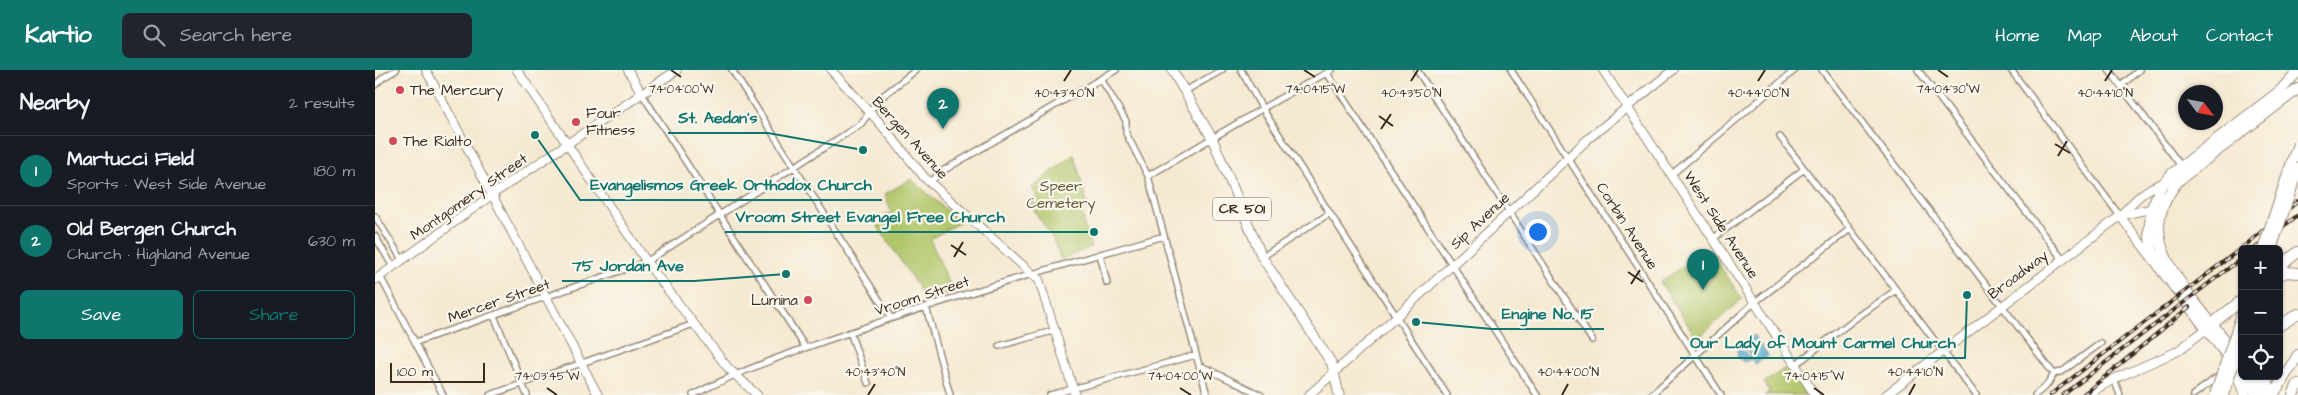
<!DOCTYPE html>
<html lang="en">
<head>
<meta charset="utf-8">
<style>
  body { margin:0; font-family:"Architects Daughter",sans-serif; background:#20242c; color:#f1f3f6 }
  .controls { position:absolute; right:15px; bottom:15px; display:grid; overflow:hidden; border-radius:8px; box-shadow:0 1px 4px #0004 }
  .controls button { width:45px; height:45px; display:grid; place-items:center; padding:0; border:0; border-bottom:1px solid #363941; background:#171b24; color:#f1f3f6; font:25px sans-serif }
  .compass { position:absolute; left:1803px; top:15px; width:45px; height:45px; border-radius:50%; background:#171b24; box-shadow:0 1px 4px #0004; rotate:122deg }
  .scale { position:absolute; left:15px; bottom:12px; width:95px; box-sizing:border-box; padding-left:5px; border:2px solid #3b2a1e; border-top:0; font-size:14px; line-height:18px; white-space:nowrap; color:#3b2a1e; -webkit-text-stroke:4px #fbf7ec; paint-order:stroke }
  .you { position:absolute; left:1162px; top:161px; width:18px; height:18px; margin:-12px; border:4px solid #fff; border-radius:50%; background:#1a73e8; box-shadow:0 0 0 8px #1a73e833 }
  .badge { display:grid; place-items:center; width:32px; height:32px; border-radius:50%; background:#0f766e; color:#fff; font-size:16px; font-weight:700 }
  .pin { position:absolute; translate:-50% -41px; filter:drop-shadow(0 1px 2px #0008) }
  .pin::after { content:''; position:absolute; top:26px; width:18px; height:15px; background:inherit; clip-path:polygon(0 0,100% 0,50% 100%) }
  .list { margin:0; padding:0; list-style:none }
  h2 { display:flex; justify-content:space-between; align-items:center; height:65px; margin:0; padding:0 20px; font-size:21px }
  h2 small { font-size:16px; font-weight:400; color:#9ea1a6 }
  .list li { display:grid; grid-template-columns:32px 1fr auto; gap:15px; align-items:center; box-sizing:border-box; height:70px; padding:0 20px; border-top:1px solid #363941 }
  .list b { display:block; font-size:19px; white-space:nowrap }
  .list p { margin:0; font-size:16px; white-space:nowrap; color:#9ea1a6 }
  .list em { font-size:16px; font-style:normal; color:#9ea1a6 }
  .actions { display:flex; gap:10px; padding:15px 20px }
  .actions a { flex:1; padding:11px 0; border:1px solid #0f766e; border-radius:8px; text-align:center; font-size:18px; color:#0f766e }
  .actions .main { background:#0f766e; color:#fff }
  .icon { flex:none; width:28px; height:28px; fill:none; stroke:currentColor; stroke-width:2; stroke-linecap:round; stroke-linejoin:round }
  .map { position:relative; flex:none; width:1923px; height:325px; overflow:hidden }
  header { display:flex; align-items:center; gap:30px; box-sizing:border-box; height:70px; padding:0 25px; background:#0f766e; color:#fff }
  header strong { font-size:24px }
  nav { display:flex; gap:28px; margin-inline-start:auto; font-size:18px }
  .search { width:350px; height:45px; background:#20242c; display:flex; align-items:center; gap:12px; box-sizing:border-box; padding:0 18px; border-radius:8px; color:#9ea1a6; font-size:19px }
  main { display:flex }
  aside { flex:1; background:#171b24 }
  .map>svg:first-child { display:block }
</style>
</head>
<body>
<header>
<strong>Kartio</strong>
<div class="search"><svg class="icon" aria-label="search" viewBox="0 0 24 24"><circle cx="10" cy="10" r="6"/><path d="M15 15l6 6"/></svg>Search here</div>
<nav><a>Home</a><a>Map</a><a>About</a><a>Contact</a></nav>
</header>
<main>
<aside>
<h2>Nearby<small>2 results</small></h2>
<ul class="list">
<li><span class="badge">1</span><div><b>Martucci Field</b><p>Sports · West Side Avenue</p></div><em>180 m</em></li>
<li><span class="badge">2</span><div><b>Old Bergen Church</b><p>Church · Highland Avenue</p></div><em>630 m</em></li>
</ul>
<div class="actions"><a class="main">Save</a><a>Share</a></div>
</aside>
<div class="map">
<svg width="1923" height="325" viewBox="0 0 1923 325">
  <rect width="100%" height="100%" fill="#fbf7ec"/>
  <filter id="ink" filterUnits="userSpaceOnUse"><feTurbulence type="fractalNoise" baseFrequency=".02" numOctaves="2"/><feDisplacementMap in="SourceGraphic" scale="10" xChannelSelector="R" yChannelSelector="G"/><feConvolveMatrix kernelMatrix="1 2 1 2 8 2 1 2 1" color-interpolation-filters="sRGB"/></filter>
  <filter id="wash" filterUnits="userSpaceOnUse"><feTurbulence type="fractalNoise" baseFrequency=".0096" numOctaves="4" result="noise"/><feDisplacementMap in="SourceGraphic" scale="20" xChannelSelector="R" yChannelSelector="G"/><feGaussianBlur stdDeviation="1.12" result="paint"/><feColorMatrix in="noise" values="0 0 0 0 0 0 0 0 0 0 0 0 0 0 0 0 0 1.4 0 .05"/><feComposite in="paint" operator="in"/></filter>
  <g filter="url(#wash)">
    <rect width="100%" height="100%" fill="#f5e9d1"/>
    <path fill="#b1c66a" stroke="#767844" d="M699 84 713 137 706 139 709 149 708 153 716 177 686 190 678 169 655 134 663 127 657 118Z
      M536 109 585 152 555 169 578 222 552 231 500 152 516 142 510 124Z
      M1334 179 1367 229 1322 269 1285 212Z
      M1413 296 1431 325H1390L1394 322 1389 313Z"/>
    <path fill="#58aad3" stroke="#4a6a78" d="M1379 265 1393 286 1380 294 1377 289 1369 292 1363 288 1362 280 1366 276 1373 287 1375 286 1367 273Z"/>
  </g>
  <g filter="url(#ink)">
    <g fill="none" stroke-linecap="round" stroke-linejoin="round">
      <defs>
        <path id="street" d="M357 0 516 248
          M866 0 887 38 1072 325
          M1042 0 1217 270
          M1136 0 1346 325
          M1447 0 1679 304
          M1543 0 1688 190
          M1636 0 1745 146
          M1734 0 1806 96
          M952 3 1162 325
          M726 9 751 51V63L773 106 832 325
          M0 15 9 7 21 0
          M1746 16 1764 0
          M810 21 847 0
          M267 24 430 277
          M1405 67 1601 325
          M1296 105 1420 0
          M773 106 902 30 957 0
          M555 113 564 103 741 0
          M0 146 28 191
          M0 166 18 197
          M1339 168 1429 99
          M725 184 732 213
          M887 187 955 143
          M5 206 68 325
          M551 237 575 325
          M119 246 152 325
          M475 262 493 313
          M41 272 271 192 486 54 504 29 541 0
          M624 276 681 260
          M824 295 886 325
          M1420 295 1477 251 1521 220
          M1739 309 1745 325
          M115 325 319 254
          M318 325C374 296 432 277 491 257 589 223 689 194 789 166
          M675 325 821 285
          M1276 325 1380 232 1475 159
          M1660 325 1672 315 1679 304 1688 301 1726 273
          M1818 325 1841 308"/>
        <path id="secondary" d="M51 0 223 325
          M142 0 276 198 353 298 382 325
          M253 0 267 24
          M456 0 504 52 550 108 664 210 700 325
          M1228 0 1440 325
          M1747 145 1780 138
          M1745 146 1780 192
          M0 210 118 124 302 0
          M934 325 1021 247 1213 69 1298 0
          M1511 325 1745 146C1758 132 1770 118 1788 113
          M1711 325 1739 309 1803 281 1835 256"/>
        <path id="primary" d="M797 0 837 68 887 187 957 294 964 325"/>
        <path id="highway" d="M1904 197 1923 182
          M1904 205 1912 202 1923 203
          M1837 254 1867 230
          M1904 256 1923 244
          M1867 292C1852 272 1836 253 1821 234 1791 194 1764 157 1804 110L1923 19
          M1861 300 1870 325
          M1867 305 1785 198 1777 180 1774 162 1777 138 1786 116 1798 103 1905 21 1923 1
          M1867 306 1883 325
          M1879 306 1895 325
          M1890 306 1896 322
          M1898 325 1923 285
          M1918 325 1923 314"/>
      </defs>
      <use href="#street" stroke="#988a78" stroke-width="8"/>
      <use href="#secondary" stroke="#988a78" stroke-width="10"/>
      <use href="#primary" stroke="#988a78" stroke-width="11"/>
      <use href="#highway" stroke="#988a78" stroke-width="12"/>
      <use href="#street" stroke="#fff" stroke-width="5"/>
      <use href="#secondary" stroke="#fff" stroke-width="8"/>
      <use href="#primary" stroke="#fff" stroke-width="9"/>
      <use href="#highway" stroke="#fff" stroke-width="10"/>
      <defs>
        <path id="rail" d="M1879 179 1923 145
          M1675 325 1873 173 1923 131
          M1688 325 1867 188
          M1708 325 1814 237"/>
      </defs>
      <use href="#rail" stroke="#3b2a1e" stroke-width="4"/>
      <use href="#rail" stroke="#fbf7ec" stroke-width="2" stroke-dasharray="5.5" stroke-linecap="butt"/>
      <defs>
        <path id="highway-bridge" d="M1888 179 1923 74
          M1896 179 1923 99
          M1840 325 1867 244
          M1848 325 1867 269"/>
      </defs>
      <use href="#highway-bridge" stroke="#988a78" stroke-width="12" stroke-linecap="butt"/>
      <use href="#highway-bridge" stroke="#fff" stroke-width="10"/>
    </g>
  </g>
  <path fill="none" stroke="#3b2a1e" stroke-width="2" d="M296 0 306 7M929 0 940 7M1563 0 1573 7M689 11 696 0M1036 11 1043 0M1383 11 1390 0M1730 11 1737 0M1004 46 1018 56M1006 59 1016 44M1680 74 1695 83M1683 86 1692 71M576 175 591 185M579 187 588 172M1253 202 1268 212M1256 214 1265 200M172 318 182 325M805 318 816 325M1439 318 1449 325M493 325 500 314M1187 325 1193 314M1534 325 1540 314"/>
  <g fill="#d1495b" stroke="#fbf7ec" stroke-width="2">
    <circle cx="25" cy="20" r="5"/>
    <circle cx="201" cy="52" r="5"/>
    <circle cx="18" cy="71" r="5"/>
    <circle cx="433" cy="230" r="5"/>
  </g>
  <g text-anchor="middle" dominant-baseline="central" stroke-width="4.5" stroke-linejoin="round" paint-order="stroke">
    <rect fill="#fbf7ec" stroke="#75685c" stroke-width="1" x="838" y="127.5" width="58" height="23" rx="4"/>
    <g font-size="14" font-weight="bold" fill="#3b2a1e">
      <text x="867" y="139">CR 501</text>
    </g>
    <g font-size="15" fill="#3b2a1e" stroke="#fbf7ec" text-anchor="start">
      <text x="35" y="20">The Mercury</text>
      <text x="211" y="43">Four<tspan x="211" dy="17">Fitness</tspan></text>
      <text x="28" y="71">The Rialto</text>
      <text x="423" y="230" text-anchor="end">Lumina</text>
    </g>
    <g font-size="15" fill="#3b2a1e" stroke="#fbf7ec">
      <text transform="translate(535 68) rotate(48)">Bergen Avenue</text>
      <text transform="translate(94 127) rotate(-35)">Montgomery Street</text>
      <text transform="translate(1105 151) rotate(-43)">Sip Avenue</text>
      <text transform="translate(1346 155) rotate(57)">West Side Avenue</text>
      <text transform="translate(1252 156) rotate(57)">Corbin Avenue</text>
      <text transform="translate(1643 205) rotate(-37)">Broadway</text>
      <text transform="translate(547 226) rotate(-18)">Vroom Street</text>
      <text transform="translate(124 231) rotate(-19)">Mercer Street</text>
    </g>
    <g font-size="15" fill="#5e5935" stroke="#fbf7ec">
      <text x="686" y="116">Speer<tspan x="686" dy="17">Cemetery</tspan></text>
    </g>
  </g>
  <g font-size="12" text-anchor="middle" fill="#3b2a1e" stroke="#fbf7ec" stroke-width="4.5" stroke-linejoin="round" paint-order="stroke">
    <text x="940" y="23">74°04'15"W</text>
    <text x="306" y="23">74°04'00"W</text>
    <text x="1573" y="23">74°04'30"W</text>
    <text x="689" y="27">40°43'40"N</text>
    <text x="1036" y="27">40°43'50"N</text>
    <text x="1383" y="27">40°44'00"N</text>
    <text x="1730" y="27">40°44'10"N</text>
    <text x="500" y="306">40°43'40"N</text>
    <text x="1193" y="306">40°44'00"N</text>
    <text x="1540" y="306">40°44'10"N</text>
    <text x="172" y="310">74°03'45"W</text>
    <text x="805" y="310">74°04'00"W</text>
    <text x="1439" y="310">74°04'15"W</text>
  </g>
  <path fill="none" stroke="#0f766e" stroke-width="2" d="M488 80L393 63H293M160 65L205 130H507M719 162L639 162H350M411 204L319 211H187M1041 252L1117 259H1229M1592 225L1590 288H1305"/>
  <g fill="#0f766e" stroke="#fbf7ec" stroke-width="2">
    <circle cx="488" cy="80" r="5"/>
    <circle cx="160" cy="65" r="5"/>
    <circle cx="719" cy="162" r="5"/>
    <circle cx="411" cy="204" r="5"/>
    <circle cx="1041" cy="252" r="5"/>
    <circle cx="1592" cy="225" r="5"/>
  </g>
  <g font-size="16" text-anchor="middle" font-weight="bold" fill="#0f766e" stroke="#fbf7ec" stroke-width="4.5" stroke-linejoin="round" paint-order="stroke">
    <text x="343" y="53">St. Aedan's</text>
    <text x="356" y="120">Evangelismos Greek Orthodox Church</text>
    <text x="495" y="152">Vroom Street Evangel Free Church</text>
    <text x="253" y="201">75 Jordan Ave</text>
    <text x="1173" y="249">Engine No. 15</text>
    <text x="1448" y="278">Our Lady of Mount Carmel Church</text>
  </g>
</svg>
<div class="controls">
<button>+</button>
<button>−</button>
<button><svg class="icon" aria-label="locate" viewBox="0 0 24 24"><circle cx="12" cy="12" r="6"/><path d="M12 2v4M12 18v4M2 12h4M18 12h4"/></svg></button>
</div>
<svg class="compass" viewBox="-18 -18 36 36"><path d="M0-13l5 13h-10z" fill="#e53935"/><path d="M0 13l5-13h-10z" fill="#9ea1a6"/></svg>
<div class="scale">100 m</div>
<div class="you"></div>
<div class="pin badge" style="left:1328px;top:220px">1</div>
<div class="pin badge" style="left:568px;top:59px">2</div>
</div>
</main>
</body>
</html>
